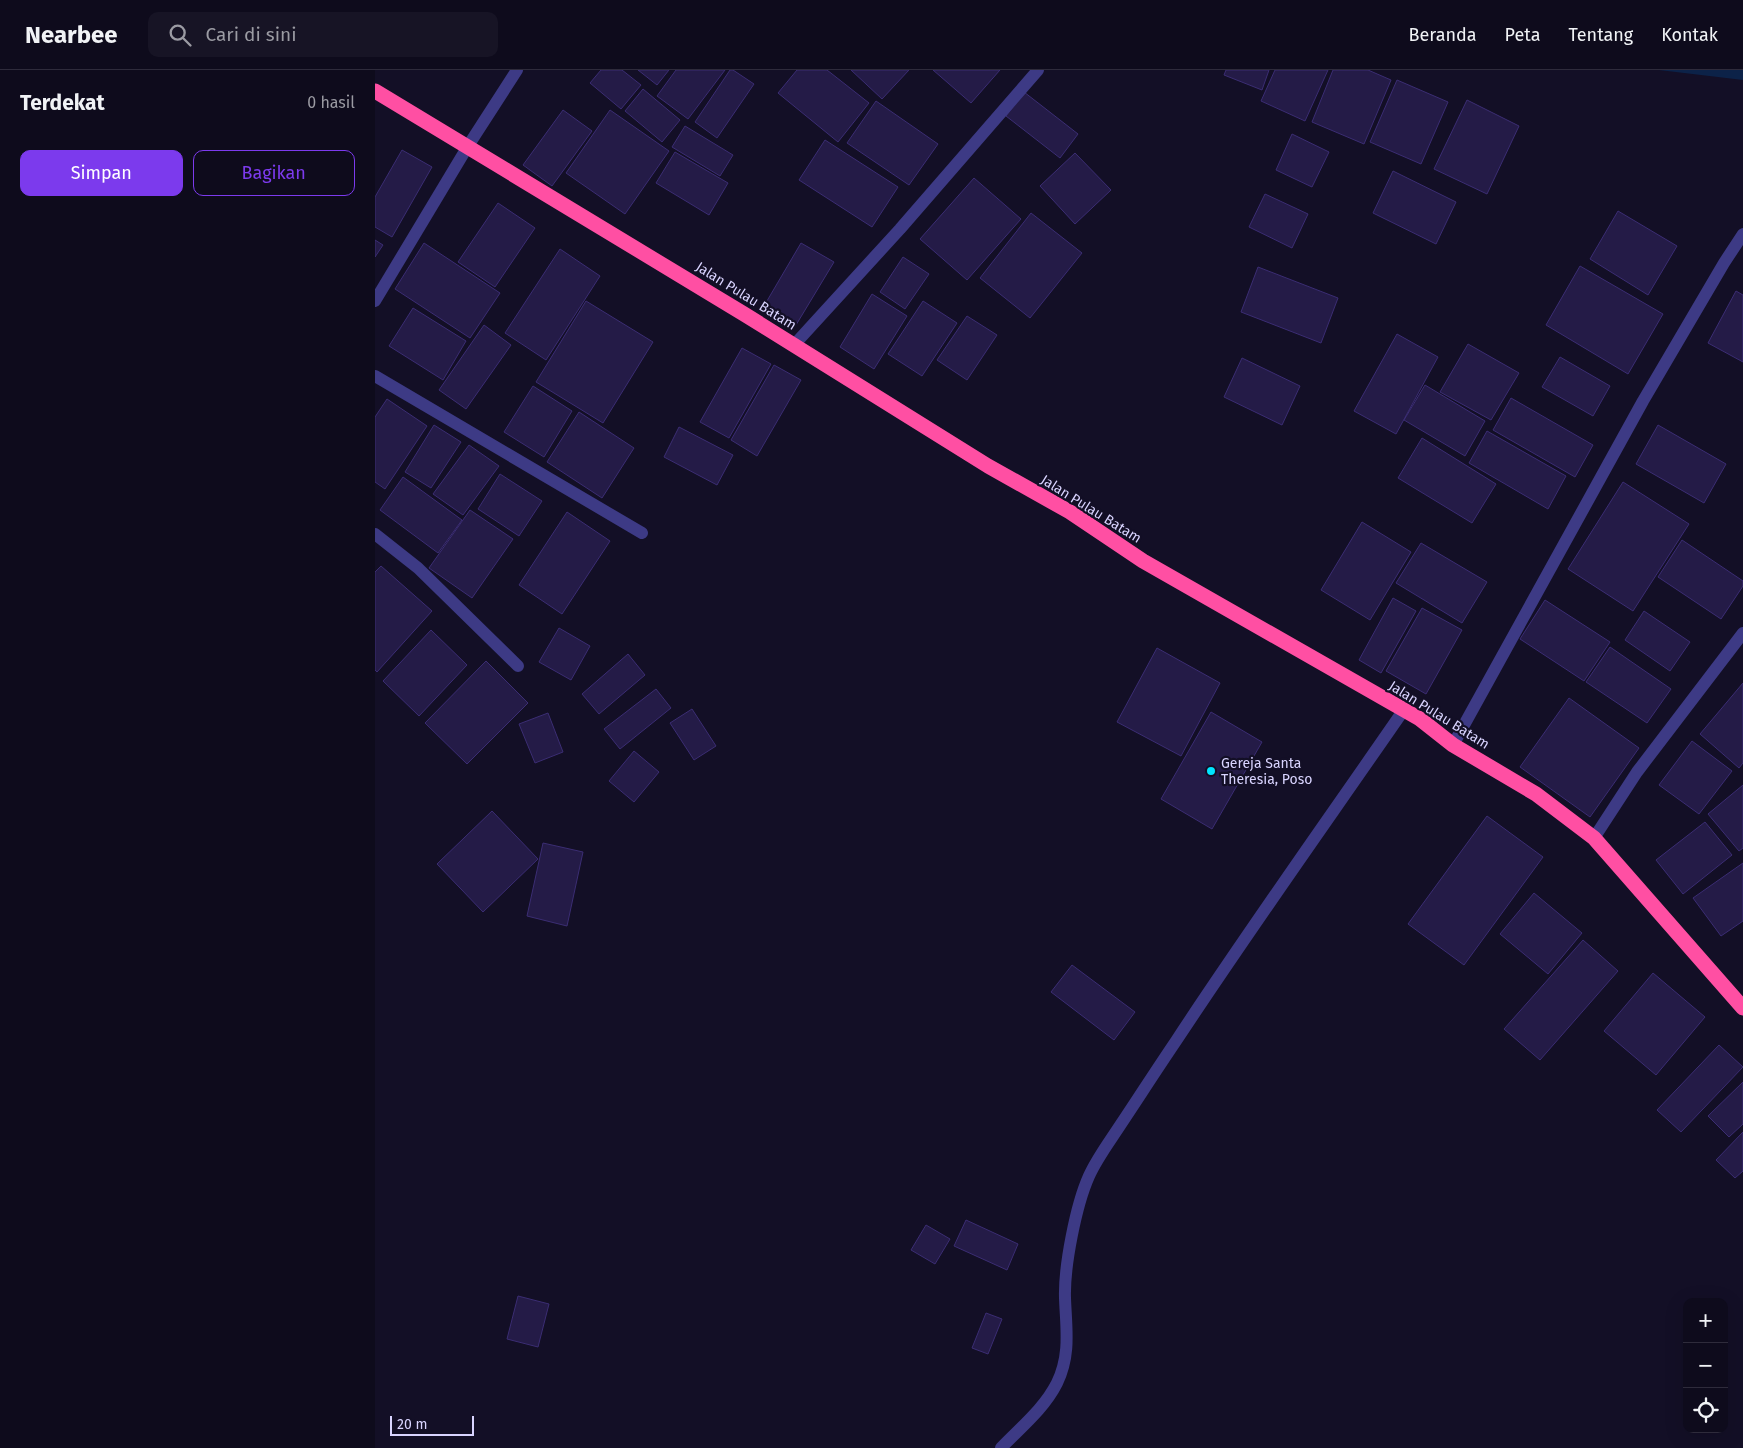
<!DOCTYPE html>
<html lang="id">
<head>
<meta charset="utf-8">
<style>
  body { margin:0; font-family:"Fira Sans",sans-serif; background:#171425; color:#f1f3f6 }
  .controls { position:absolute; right:15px; bottom:15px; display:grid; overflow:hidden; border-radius:10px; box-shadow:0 5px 20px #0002 }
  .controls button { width:45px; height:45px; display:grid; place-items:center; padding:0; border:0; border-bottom:1px solid #2e2b3b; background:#0e0b1c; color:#f1f3f6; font:25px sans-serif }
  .scale { position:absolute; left:15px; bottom:12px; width:84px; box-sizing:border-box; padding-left:5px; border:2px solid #d9d4ff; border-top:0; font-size:14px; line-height:18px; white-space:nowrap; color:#d9d4ff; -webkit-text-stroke:4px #130f26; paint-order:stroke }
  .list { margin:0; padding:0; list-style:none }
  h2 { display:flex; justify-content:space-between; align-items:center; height:65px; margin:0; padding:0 20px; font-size:21px }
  h2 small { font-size:16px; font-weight:400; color:#9b9ba3 }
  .actions { display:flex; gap:10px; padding:15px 20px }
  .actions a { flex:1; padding:11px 0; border:1px solid #7c3aed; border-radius:10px; text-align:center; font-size:18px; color:#7c3aed }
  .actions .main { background:#7c3aed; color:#fff }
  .icon { flex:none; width:28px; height:28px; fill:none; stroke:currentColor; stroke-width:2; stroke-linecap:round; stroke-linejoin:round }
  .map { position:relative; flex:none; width:1368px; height:1378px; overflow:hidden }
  header { display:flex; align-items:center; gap:30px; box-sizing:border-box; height:70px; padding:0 25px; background:#0e0b1c; border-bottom:1px solid #2e2b3b }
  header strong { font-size:24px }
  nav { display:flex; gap:28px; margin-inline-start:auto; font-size:18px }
  .search { width:350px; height:45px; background:#171425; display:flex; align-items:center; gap:12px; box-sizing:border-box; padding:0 18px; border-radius:10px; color:#9b9ba3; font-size:19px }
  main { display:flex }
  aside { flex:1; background:#0e0b1c }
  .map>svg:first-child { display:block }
</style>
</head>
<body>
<header>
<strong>Nearbee</strong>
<div class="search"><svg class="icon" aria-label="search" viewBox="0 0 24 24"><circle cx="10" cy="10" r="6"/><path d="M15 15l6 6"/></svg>Cari di sini</div>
<nav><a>Beranda</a><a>Peta</a><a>Tentang</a><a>Kontak</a></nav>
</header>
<main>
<aside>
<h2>Terdekat<small>0 hasil</small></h2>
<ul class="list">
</ul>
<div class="actions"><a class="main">Simpan</a><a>Bagikan</a></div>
</aside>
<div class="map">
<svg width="1368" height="1378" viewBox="0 0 1368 1378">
  <rect width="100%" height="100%" fill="#130f26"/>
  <path fill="#0c2248" d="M1284 0H1368V10Z"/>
  <path fill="#241b47" stroke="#3b2d73" d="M226 0H247L266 15 246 39 215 13Z
    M263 0H294L282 15Z
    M301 0H350L313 49 282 26Z
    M355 0H358L379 14 342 68 320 52Z
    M422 0H452L494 33 463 72 403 23Z
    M476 0H534L507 29Z
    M558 0H625L596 33Z
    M851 0H894L887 20 849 5Z
    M900 0H953L930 51 886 31Z
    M958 0H993L1016 10 989 74 937 52Z
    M1022 10 1073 32 1046 94 995 72Z
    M268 19 305 50 287 72 250 41Z
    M649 22 703 64 685 88 631 46Z
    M1092 30 1144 56 1112 124 1059 99Z
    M501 31 563 74 534 115 472 73Z
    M188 40 217 61 177 116 148 95Z
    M235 40 294 81 250 144 191 103Z
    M310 56 358 85 345 106 297 77Z
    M917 64 954 82 937 117 901 100Z
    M450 70 523 117 497 157 424 110Z
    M27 80 57 97 17 167 0 157V127Z
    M300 82 353 113 334 145 281 113Z
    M700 83 736 120 700 154 665 116Z
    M1018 101 1081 132 1061 174 998 143Z
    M599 108 646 149 592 210 545 169Z
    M890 124 933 144 917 178 874 157Z
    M123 133 160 158 120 217 83 192Z
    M1243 141 1302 176 1273 225 1215 189Z
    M656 143 707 183 655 248 605 208Z
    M0 170 8 175 0 187Z
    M49 173 125 223 95 268 20 219Z
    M426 173 459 192 421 255 389 236Z
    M185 179 225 206 171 290 130 263Z
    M528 187 554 204 530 239 505 222Z
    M1205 196 1288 244 1253 304 1171 255Z
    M883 197 963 228 946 273 866 242Z
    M1361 221 1368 225V292L1333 273Z
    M497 224 532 246 499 299 465 277Z
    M211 231 278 272 228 353 161 312Z
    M548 231 582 253 547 306 513 284Z
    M38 238 91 271 68 310 14 276Z
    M592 246 622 265 592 310 562 290Z
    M109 255 136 275 91 339 64 320Z
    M1022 264 1063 287 1021 364 979 341Z
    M1093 274 1144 303 1116 350 1065 322Z
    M367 278 396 294 354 368 325 352Z
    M1185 287 1235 316 1218 346 1167 317Z
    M867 288 925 316 907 355 849 327Z
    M399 295 426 310 382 386 356 370Z
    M1050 315 1110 351 1090 386 1029 350Z
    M158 316 197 341 169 387 129 362Z
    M1136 328 1218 375 1200 407 1118 360Z
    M12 329 52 356 10 419 0 412V347Z
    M204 342 259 378 227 428 172 392Z
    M59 355 86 372 56 418 30 402Z
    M1283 355 1351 394 1329 433 1261 394Z
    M304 357 358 385 342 415 289 387Z
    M1112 361 1191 406 1173 439 1094 393Z
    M1047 368 1121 414 1097 453 1023 408Z
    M94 375 124 396 88 445 58 424Z
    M125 404 167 431 144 466 103 439Z
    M28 407 87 450 63 483 5 440Z
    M1248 412 1314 454 1258 541 1193 499Z
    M95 440 138 469 97 528 54 498Z
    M192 442 235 471 187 544 144 515Z
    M987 452 1036 482 995 550 946 520Z
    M1307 470 1368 511V516L1346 549 1283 507Z
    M1046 473 1112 512 1087 553 1021 513Z
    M6 496 57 541 2 602 0 600V502Z
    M1018 528 1041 541 1006 603 984 590Z
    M1170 530 1235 572 1209 611 1145 569Z
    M1047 538 1087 560 1051 624 1011 601Z
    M1269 541 1315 572 1295 601 1250 570Z
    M184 558 215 576 196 610 164 592Z
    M56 560 92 595 44 646 8 611Z
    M1235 577 1296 619 1272 653 1211 612Z
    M782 578 845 613 806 686 742 652Z
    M253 584 270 605 224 644 207 624Z
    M111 591 153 633 92 694 50 653Z
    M1368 613V693L1364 698 1325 664Z
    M281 619 296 638 245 679 229 659Z
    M1194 628 1264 678 1215 747 1145 697Z
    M317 639 341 676 319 690 295 653Z
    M836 642 887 672 837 759 786 729Z
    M173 643 188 682 160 693 144 654Z
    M1317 671 1357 701 1324 744 1284 715Z
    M259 681 284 702 259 732 234 711Z
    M1368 715V778L1364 781 1333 744Z
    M117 741 163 789 108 842 62 794Z
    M1112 746 1168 787 1089 895 1033 854Z
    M1330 752 1357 785 1308 824 1281 790Z
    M168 773 208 782 192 856 152 846Z
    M1368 793V851L1346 866 1318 828Z
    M1159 823 1207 863 1173 904 1125 864Z
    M1208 870 1243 901 1165 990 1129 959Z
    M697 895 760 942 739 970 676 922Z
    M1278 903 1330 947 1281 1005 1229 961Z
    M1344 975 1368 997 1306 1062 1282 1040Z
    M1368 1012V1054L1354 1067 1333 1046Z
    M1368 1062V1101L1360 1108 1341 1090Z
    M591 1150 643 1174 632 1200 579 1176Z
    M551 1155 575 1169 560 1194 536 1180Z
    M143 1226 174 1234 163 1277 132 1269Z
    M611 1243 627 1249 613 1284 597 1278Z"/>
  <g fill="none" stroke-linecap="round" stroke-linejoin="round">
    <path stroke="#3d3a85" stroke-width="12" d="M0 231 93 76 142 0
      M419 275 525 159 663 0
      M0 306 267 463
      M0 464 43 498 143 596
      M1078 675 1268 331 1349 193 1368 164
      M1219 768 1262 702 1368 563
      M626 1378C645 1358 669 1339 682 1313 696 1284 691 1258 690 1228 689 1196 701 1135 714 1106 722 1088 735 1071 746 1054 764 1027 782 999 801 971 874 860 952 751 1028 641"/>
    <path stroke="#ff4fa3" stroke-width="15" d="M0 21 369 244 613 396 695 442 768 491 1045 649 1078 675 1161 724 1219 768 1368 938"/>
  </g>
  <circle fill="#00e5ff" stroke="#130f26" stroke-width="2" cx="836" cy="701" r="5"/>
  <g text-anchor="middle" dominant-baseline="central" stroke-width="4.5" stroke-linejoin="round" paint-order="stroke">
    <g font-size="14" fill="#d9d4ff" stroke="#130f26">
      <text transform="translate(371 226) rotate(32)">Jalan Pulau Batam</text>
      <text transform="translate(716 439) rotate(32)">Jalan Pulau Batam</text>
      <text transform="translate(1064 645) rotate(32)">Jalan Pulau Batam</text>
    </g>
    <g font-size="14" fill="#d9d4ff" stroke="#130f26" text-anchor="start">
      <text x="846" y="693">Gereja Santa<tspan x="846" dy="16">Theresia, Poso</tspan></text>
    </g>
  </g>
</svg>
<div class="controls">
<button>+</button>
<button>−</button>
<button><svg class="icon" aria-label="locate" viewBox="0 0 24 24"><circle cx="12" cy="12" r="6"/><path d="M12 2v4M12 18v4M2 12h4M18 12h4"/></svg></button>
</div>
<div class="scale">20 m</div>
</div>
</main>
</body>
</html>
